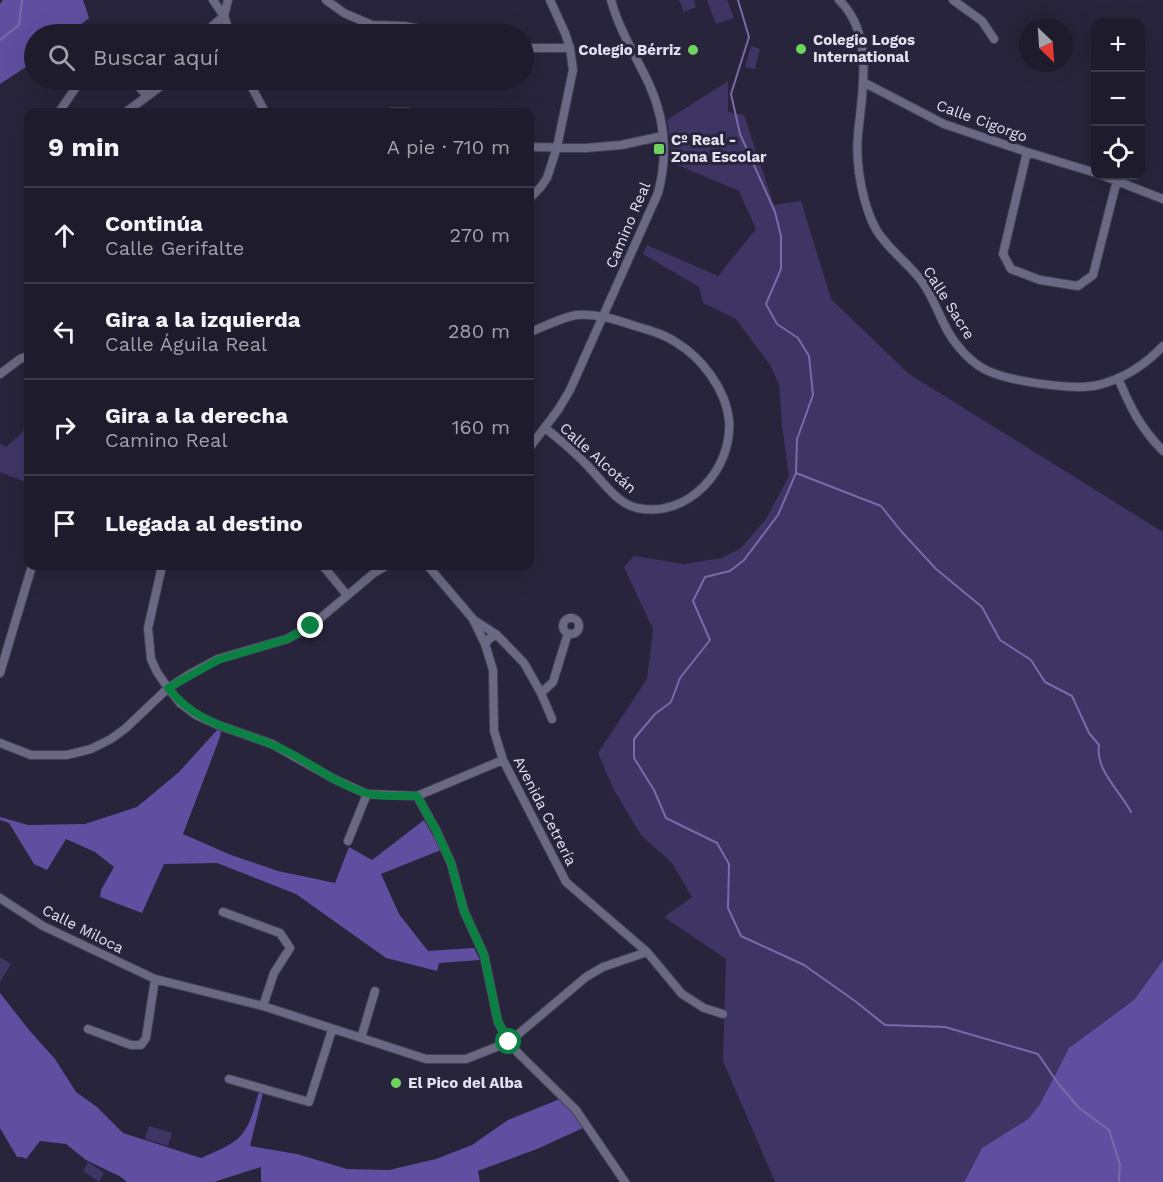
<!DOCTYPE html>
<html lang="es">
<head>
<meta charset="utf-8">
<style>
  body { margin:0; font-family:"Work Sans",sans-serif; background:#262434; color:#f1f3f6 }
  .controls { position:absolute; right:18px; top:18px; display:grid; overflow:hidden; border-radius:12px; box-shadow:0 6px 24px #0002 }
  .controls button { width:54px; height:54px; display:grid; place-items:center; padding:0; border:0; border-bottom:2px solid #3c3948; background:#1e1b2c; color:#f1f3f6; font:30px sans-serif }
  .compass { position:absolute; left:1019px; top:18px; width:54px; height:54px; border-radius:50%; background:#1e1b2c; box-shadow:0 6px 24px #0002; rotate:155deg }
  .stop { position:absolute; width:18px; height:18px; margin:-14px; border:4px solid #0b8043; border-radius:50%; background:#fff }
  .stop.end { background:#0b8043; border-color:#fff; box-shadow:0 2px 6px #0008 }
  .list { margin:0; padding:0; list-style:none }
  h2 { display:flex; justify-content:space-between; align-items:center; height:78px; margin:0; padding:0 24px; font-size:26px }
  h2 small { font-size:20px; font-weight:400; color:#a1a1a9 }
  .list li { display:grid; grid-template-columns:39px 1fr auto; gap:18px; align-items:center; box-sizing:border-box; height:96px; padding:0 24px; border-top:2px solid #3c3948 }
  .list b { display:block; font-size:22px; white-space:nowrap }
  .list p { margin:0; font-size:20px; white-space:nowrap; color:#a1a1a9 }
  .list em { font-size:20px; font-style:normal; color:#a1a1a9 }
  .icon { flex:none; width:33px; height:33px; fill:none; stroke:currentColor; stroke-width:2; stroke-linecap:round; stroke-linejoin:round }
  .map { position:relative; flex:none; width:1163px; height:1182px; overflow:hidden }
  .search { position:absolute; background:#1e1b2c; box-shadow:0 6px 24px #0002; left:24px; top:24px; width:510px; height:66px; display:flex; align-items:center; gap:15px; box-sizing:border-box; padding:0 21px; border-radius:33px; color:#a1a1a9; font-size:22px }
  .panel { position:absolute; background:#1e1b2c; box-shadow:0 6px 24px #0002; left:24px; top:108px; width:510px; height:462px; border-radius:12px }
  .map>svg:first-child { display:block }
</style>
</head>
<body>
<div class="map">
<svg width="1163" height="1182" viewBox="0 0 1163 1182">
  <rect width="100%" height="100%" fill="#28243b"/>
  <path fill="#3e3565" d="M679 0H694L696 7 684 12Z
    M707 0H727L734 18 716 24Z
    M751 46 760 49 755 69 745 67Z
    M728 81V112L744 115 774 205 801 201 831 299 909 374 1163 532V960L1134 1000 1069 1048 1040 1104 1028 1119 982 1148 964 1182H775L723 1061 726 959 664 917 692 897 672 863 641 835 614 790 598 753 647 679 653 629 624 567 634 556 684 564 722 558 741 548 766 519 789 476 782 425 779 384 770 365 736 319 703 303 699 287 643 254 647 245 718 276 756 229 739 191 673 163 667 120Z
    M28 427V483L0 472V444L6 447Z
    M0 957 11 964 0 982Z
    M149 1126 172 1133 168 1146 145 1139Z
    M88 1162 104 1173 99 1182 83 1171Z"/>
  <path fill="#604ea0" d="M3 0H83L89 18 69 34H34V62L0 84V4Z
    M217 730 221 731 220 737 183 834 231 855 278 871 335 883 349 847 372 860 424 820 441 850 381 874 399 914 428 951 474 948 480 960 439 963 437 971 386 958 296 894 217 863 164 864 142 913 100 897 101 890 114 867 95 852 66 839 47 870 34 864 9 823 0 820V817L28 825 85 824 137 807 179 772Z
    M1163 960V1182H964L982 1148 1028 1119 1040 1104 1069 1048 1134 1000Z
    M0 993 29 1030 55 1059 76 1092 97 1107 123 1133 201 1158C244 1140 247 1136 259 1091L263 1093 250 1146 297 1154 347 1169 389 1170 436 1159 472 1145 508 1120 560 1099 572 1111 583 1128 537 1149 478 1171 480 1182H261V1167L214 1182H127L121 1177 86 1160 66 1144 40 1141 26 1159 22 1157H17L0 1128Z"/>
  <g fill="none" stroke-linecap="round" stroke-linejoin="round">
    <path stroke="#796aa8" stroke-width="2" d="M738 0 749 37 731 94 740 134 775 212 781 236V269L766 304 777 324 798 338 809 356 813 395 797 439 796 473 778 515 744 560 730 571 705 577 693 601 710 640 680 678 671 702 655 714 634 739V758L654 790 666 818 717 843 729 864 728 908 741 936 804 965 855 1001 885 1025 945 1027 1038 1054 1057 1082 1079 1108 1109 1130 1120 1164 1119 1182
      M0 40 19 25 22 0
      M796 473 881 506 901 531 936 569 982 607 1000 640 1031 660 1045 682 1072 696 1089 733 1099 745C1095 770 1120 791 1131 812"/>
    <defs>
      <path id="minor" d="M213 0 224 16 230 34
        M326 0 344 13 372 25 404 26 444 34
        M839 0C875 35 862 91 858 135 856 155 859 178 864 198 868 212 873 228 883 239 895 255 912 267 923 283 937 303 942 328 958 346 965 355 976 365 986 370 1008 381 1074 391 1098 385 1123 379 1145 365 1163 346
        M953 0 982 21 994 39
        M224 16 228 0
        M203 34 224 16
        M524 48H570
        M133 80 147 96
        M248 80 265 112
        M863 82 944 124 1027 152 1096 173
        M59 112 81 80
        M126 112 169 80
        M391 112H408
        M530 147 586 148 621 145 663 136
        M1027 152 1003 254 1011 269 1040 280 1078 286 1093 275 1117 180
        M1104 176 1163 199
        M530 198 540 188 547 178 557 147 573 70 570 48 565 33 550 0
        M530 332C544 327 562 317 577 315 597 313 617 320 635 326 649 330 664 334 677 343 702 358 726 390 729 420 733 469 688 519 637 508 615 503 599 476 583 461 571 449 558 438 545 428
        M0 374 20 359 28 356
        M1118 378C1131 409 1140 427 1163 451
        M530 447 558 410 570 390 658 193C668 156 665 119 649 84 636 56 619 30 611 0
        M162 566 148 628 151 659 157 672 168 688 180 703 196 715 218 725 272 744 334 779 367 794 417 796 503 760
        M323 566 347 595
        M428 566 473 619 485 644 493 670 494 731 503 760 566 882 647 952 682 994 704 1008 723 1014
        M563 626a8 8 0 1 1 16 0a8 8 0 1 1-16 0Z
        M474 620 497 635 490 638 485 644
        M497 635 524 663 541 693 552 719
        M0 673 32 566
        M541 693 553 682 568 633
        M0 743 31 755H67L91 749 111 739 126 728 168 688 190 674 218 659 287 639 311 626 374 573 386 566
        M417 796 436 830 451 863 464 911 484 955 498 1022 509 1042 518 1053 576 1110 625 1182
        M348 841 367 794
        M0 898 43 926 155 979 263 1006 426 1059H466L509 1042 586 977 603 967 647 952
        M223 912 280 933 290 948 274 973 263 1006
        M88 1029 131 1045H141L146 1038 155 979
        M361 1038 375 991
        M229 1079 309 1102 332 1030"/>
    </defs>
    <use href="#minor" stroke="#434053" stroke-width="10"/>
    <use href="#minor" stroke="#6b6883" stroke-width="8"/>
  </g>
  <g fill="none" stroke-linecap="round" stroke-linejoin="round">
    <path stroke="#0b8043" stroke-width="8" d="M311 626 287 639 218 660 168 688C202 730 244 729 288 752 314 765 338 785 366 793 381 798 401 795 417 796L436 830 451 863 464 911 484 955 498 1022 509 1042"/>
  </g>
  <g fill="#6fd360" stroke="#28243b" stroke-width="2">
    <circle cx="801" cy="49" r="6"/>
    <circle cx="693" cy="50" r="6"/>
    <rect x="653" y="143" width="12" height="12" rx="3"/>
    <circle cx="396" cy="1083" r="6"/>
  </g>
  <g text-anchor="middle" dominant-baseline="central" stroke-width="6" stroke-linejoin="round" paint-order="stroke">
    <g font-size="15" font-weight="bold" fill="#e1e0ef" stroke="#28243b" text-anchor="start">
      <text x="813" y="40">Colegio Logos<tspan x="813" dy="17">International</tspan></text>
      <text x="681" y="50" text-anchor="end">Colegio Bérriz</text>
      <text x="671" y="140">Cº Real -<tspan x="671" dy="17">Zona Escolar</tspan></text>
      <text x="408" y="1083">El Pico del Alba</text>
    </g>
    <g font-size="15" fill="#e1e0ef" stroke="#28243b">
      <text transform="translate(982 121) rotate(20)">Calle Cigorgo</text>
      <text transform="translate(628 225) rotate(-67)">Camino Real</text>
      <text transform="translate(949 303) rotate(58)">Calle Sacre</text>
      <text transform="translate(598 458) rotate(42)">Calle Alcotán</text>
      <text transform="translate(545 811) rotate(63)">Avenida Cetrería</text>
      <text transform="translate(83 929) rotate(27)">Calle Miloca</text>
    </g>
  </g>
</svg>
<div class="controls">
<button>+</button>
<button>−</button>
<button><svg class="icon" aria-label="locate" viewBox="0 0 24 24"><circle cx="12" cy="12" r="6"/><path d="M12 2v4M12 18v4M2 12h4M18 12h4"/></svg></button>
</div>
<svg class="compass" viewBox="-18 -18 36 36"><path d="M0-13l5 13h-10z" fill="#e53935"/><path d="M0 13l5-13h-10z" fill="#a1a1a9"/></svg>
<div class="stop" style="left:509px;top:1042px"></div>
<div class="stop end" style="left:311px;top:626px"></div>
<div class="search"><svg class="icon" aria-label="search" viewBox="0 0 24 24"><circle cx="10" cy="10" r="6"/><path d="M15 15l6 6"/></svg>Buscar aquí</div>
<section class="panel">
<h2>9 min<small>A pie · 710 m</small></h2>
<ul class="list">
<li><svg class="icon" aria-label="ahead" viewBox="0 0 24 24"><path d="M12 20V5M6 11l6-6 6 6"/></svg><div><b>Continúa</b><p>Calle Gerifalte</p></div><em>270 m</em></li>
<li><svg class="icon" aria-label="left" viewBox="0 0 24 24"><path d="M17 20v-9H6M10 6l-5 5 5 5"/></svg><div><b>Gira a la izquierda</b><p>Calle Águila Real</p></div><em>280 m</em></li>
<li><svg class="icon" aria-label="right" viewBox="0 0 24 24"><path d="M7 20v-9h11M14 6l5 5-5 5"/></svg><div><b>Gira a la derecha</b><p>Camino Real</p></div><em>160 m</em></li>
<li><svg class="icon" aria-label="arrive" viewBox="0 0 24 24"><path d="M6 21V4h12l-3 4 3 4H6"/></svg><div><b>Llegada al destino</b></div></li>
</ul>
</section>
</div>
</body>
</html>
